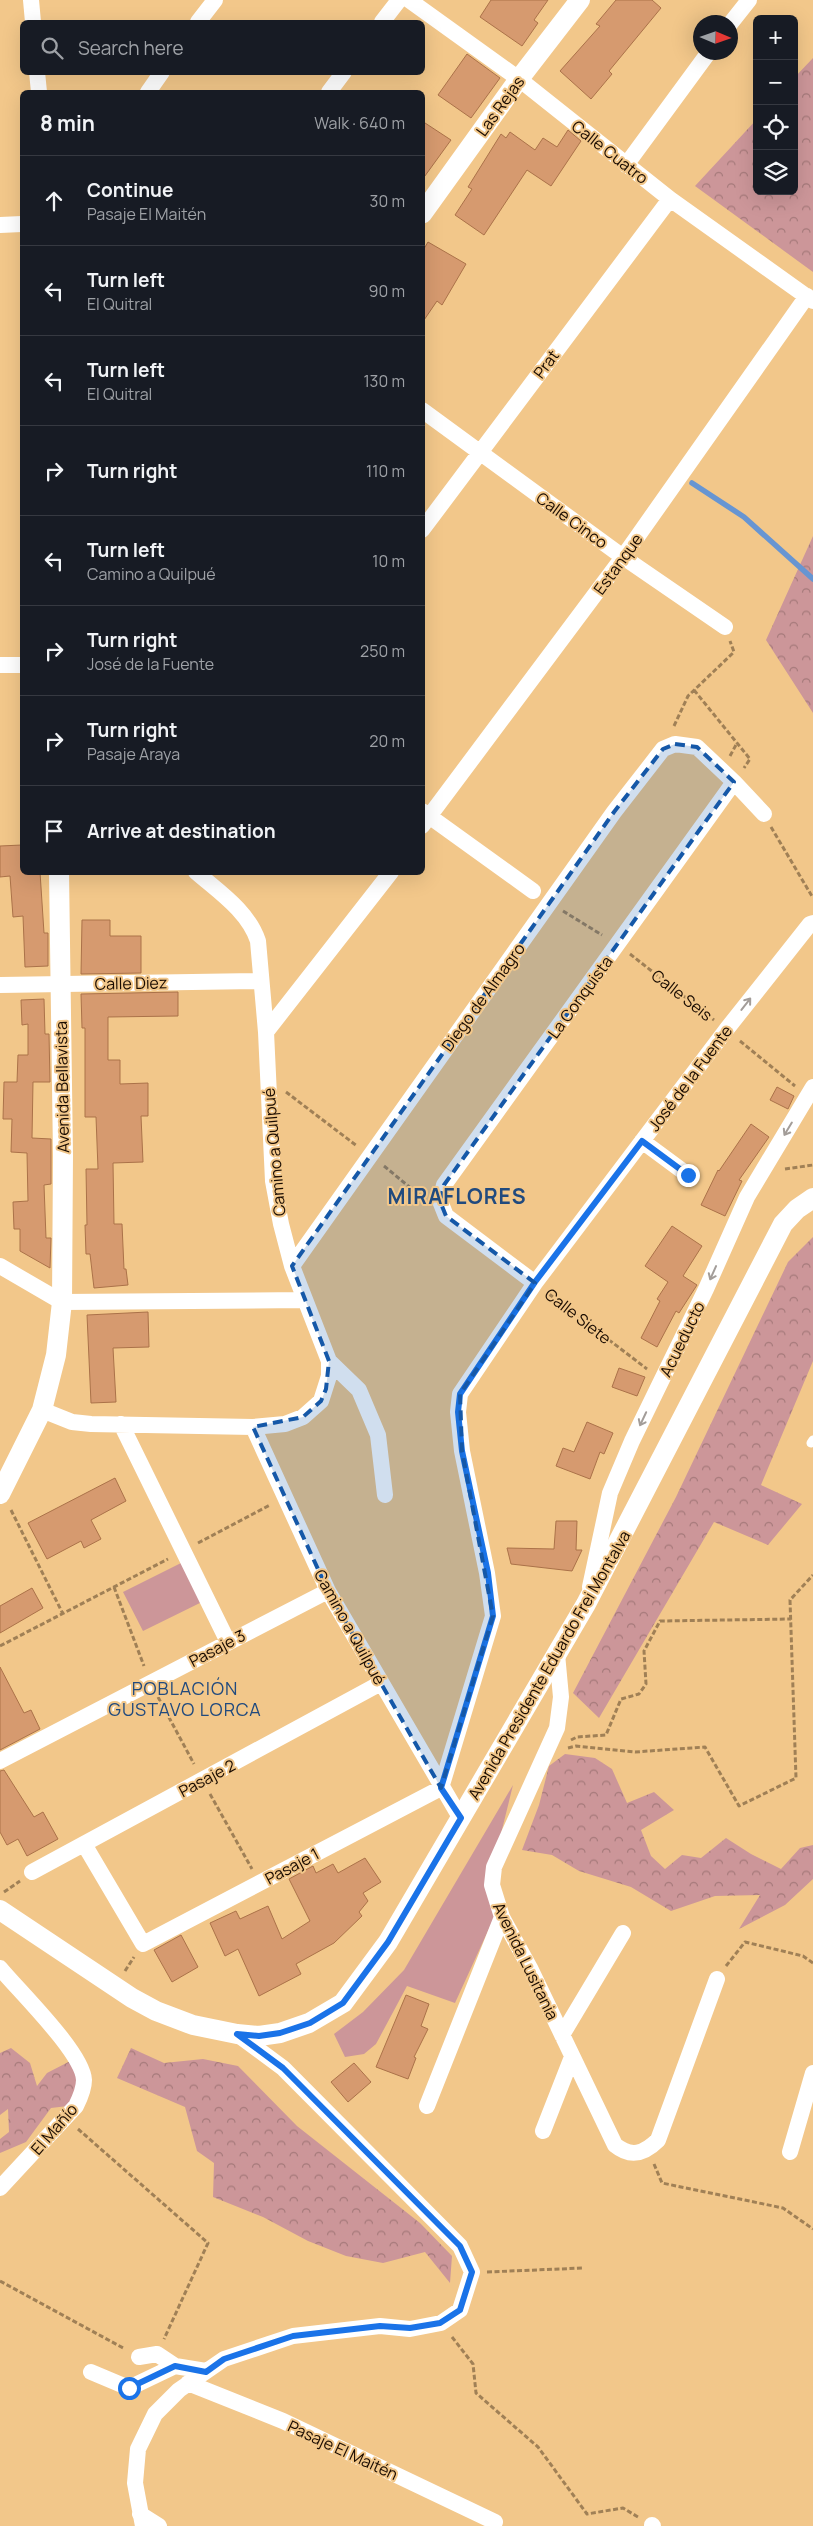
<!DOCTYPE html>
<html lang="en">
<head>
<meta charset="utf-8">
<style>
  body { margin:0; font-family:Manrope,sans-serif; background:#20242c; color:#f1f3f6 }
  .controls { position:absolute; right:15px; top:15px; display:grid; overflow:hidden; border-radius:8px; box-shadow:0 5px 20px #0002 }
  .controls button { width:45px; height:45px; display:grid; place-items:center; padding:0; border:0; border-bottom:1px solid #363941; background:#171b24; color:#f1f3f6; font:25px sans-serif }
  .compass { position:absolute; left:693px; top:15px; width:45px; height:45px; border-radius:50%; background:#171b24; box-shadow:0 5px 20px #0002; rotate:92deg }
  .stop { position:absolute; width:15px; height:15px; margin:-11px; border:4px solid #1a73e8; border-radius:50%; background:#fff }
  .stop.end { background:#1a73e8; border-color:#fff; box-shadow:0 1px 5px #0008 }
  .list { margin:0; padding:0; list-style:none }
  h2 { display:flex; justify-content:space-between; align-items:center; height:65px; margin:0; padding:0 20px; font-size:21px }
  h2 small { font-size:16px; font-weight:400; color:#9ea1a6 }
  .list li { display:grid; grid-template-columns:32px 1fr auto; gap:15px; align-items:center; box-sizing:border-box; height:90px; padding:0 20px; border-top:1px solid #363941 }
  .list b { display:block; font-size:19px; white-space:nowrap }
  .list p { margin:0; font-size:16px; white-space:nowrap; color:#9ea1a6 }
  .list em { font-size:16px; font-style:normal; color:#9ea1a6 }
  .icon { flex:none; width:28px; height:28px; fill:none; stroke:currentColor; stroke-width:2; stroke-linecap:round; stroke-linejoin:round }
  .map { position:relative; flex:none; width:813px; height:2526px; overflow:hidden }
  .search { position:absolute; background:#171b24; box-shadow:0 5px 20px #0002; left:20px; top:20px; width:405px; height:55px; display:flex; align-items:center; gap:12px; box-sizing:border-box; padding:0 18px; border-radius:8px; color:#9ea1a6; font-size:19px }
  .panel { position:absolute; background:#171b24; box-shadow:0 5px 20px #0002; left:20px; top:90px; width:405px; height:785px; border-radius:8px }
  .map>svg:first-child { display:block }
</style>
</head>
<body>
<div class="map">
<svg width="813" height="2526" viewBox="0 0 813 2526">
  <defs>
    <pattern id="forest-crowns" width="20" height="18" patternUnits="userSpaceOnUse" patternTransform="scale(1.25)"><rect width="20" height="18" fill="#cc9699"/><path d="M2 6a3 3 0 1 1 6 0M12 15a3 3 0 1 1 6 0" fill="none" stroke="#a5797a"/></pattern>
  </defs>
  <rect width="100%" height="100%" fill="#f2c78a"/>
  <path fill="#cc9699" d="M185 1561 204 1601 143 1631 123 1592Z
    M513 1785 492 1870 498 1909 455 2003 407 1986 376 2044 364 2054 345 2057 334 2034 363 2012 404 1970Z"/>
  <path fill="url(#forest-crowns)" d="M813 58V272L695 186 757 119V191H794V78Z
    M813 536V713L766 640Z
    M813 1237V1361L761 1485 802 1504 768 1545 714 1522 599 1718 573 1693 676 1497 788 1262Z
    M565 1754 595 1758 612 1769 627 1803 654 1792 674 1810 641 1830 651 1856 665 1869 682 1855 701 1858 726 1838 751 1854 781 1869 800 1848 813 1845V1879L785 1905 739 1929 760 1895 715 1896 671 1911 631 1887 579 1871 552 1855 522 1850 539 1805 549 1766Z
    M11 2048 30 2063 37 2086 47 2073 80 2056 84 2088 68 2106 51 2108 26 2142 0 2153V2139L9 2132 8 2109 0 2115V2053Z
    M131 2048 164 2063 203 2059 238 2066 297 2126 420 2223 452 2256 450 2283 425 2252 383 2263 346 2256 308 2241 263 2217 213 2197 214 2163 197 2151 185 2107 117 2078Z"/>
  <g fill="none" stroke-linecap="round" stroke-linejoin="round">
    <path stroke="#6795d2" stroke-width="5.5" d="M692 483 744 517 813 579"/>
  </g>
  <path fill="#d69a6f" stroke="#ab7249" d="M491 0H548L534 20 538 23 522 46 480 17Z
    M616 0H652L661 8 609 71 612 74 591 99 560 71 600 26 596 24Z
    M467 54 500 78 471 118 438 95Z
    M422 121 451 140 422 180Z
    M568 130 581 141 551 186 527 170 484 235 455 215 472 189 468 187 501 134 506 138 510 132 535 150 543 138 557 147Z
    M428 242 466 264 442 305 437 301 422 323V252Z
    M22 845V872H40L44 933H48V966L25 967 23 916 13 917 10 876 0 877V846Z
    M82 920H110V936H141V973L81 974Z
    M178 992V1016L108 1017V1060H120V1084L148 1083V1116H141L143 1162 113 1163 114 1224H122L124 1269H126L128 1285 94 1288 90 1254H86L85 1225H87L86 1169H98L96 1117H85V1028H82L81 994Z
    M44 999 45 1034H49L50 1082H33L32 1138 51 1139V1184L44 1185 46 1238H51L50 1268 20 1251V1229H14L13 1202 28 1201 27 1153 11 1152 12 1119H3L4 1082H17L18 1055H28V1024L22 1025 21 1000Z
    M777 1087 794 1096 788 1109 770 1100Z
    M751 1124 769 1137 739 1180 742 1181 725 1216 701 1205 718 1170 719 1171Z
    M672 1226 702 1246 683 1276 697 1285 679 1313 676 1311 657 1347 641 1338 660 1301 657 1299 668 1282 645 1266Z
    M148 1312 149 1347 113 1348 116 1402 91 1403 87 1315Z
    M619 1368 645 1377 637 1396 612 1387Z
    M587 1422 613 1433 604 1454 600 1452 590 1479 556 1466 563 1448 574 1452Z
    M115 1478 126 1501 91 1520 101 1539 84 1548 81 1541 47 1559 28 1523Z
    M556 1521H577L576 1550H582L572 1571 511 1564 507 1548 554 1549Z
    M32 1588 43 1608 0 1633V1606Z
    M0 1667 24 1713 31 1710 40 1729 0 1750Z
    M4 1770 34 1817 43 1812 58 1839 27 1856 18 1839 7 1845 0 1832V1771Z
    M365 1858 381 1882 363 1893 368 1901 359 1912 362 1916 334 1943 296 1964 301 1974 259 1996 238 1949 225 1956 210 1923 236 1911 240 1919 268 1906 282 1939 310 1921 289 1879 313 1866 316 1873 333 1864 338 1873Z
    M181 1935 198 1967 172 1982 154 1950Z
    M406 1995 429 2004 421 2026 428 2029 414 2057 416 2058 408 2079 376 2067Z
    M354 2063 371 2082 348 2102 331 2082Z"/>
  <g fill="none" stroke-linecap="round" stroke-linejoin="round">
    <path stroke="#a08056" stroke-width="3" stroke-dasharray="5 2.5" stroke-linecap="butt" d="M694 690 750 759 744 768
      M674 726 688 696 734 652 730 641
      M730 756 737 743
      M771 827 813 898
      M563 911 602 935
      M630 954 714 1020
      M740 1041 795 1086
      M286 1092 357 1146
      M384 1166 424 1199
      M785 1169 813 1165
      M549 1294 647 1369
      M11 1510 63 1614
      M198 1543 270 1505
      M114 1587 144 1666
      M0 1646 168 1559
      M158 1697 194 1764
      M571 1740 577 1737 606 1735 621 1699 639 1694 646 1684 644 1651 660 1621 791 1619
      M568 1748 576 1746 635 1752 705 1747 739 1806 796 1778 790 1600 813 1575
      M210 1794 252 1869
      M4 1892 20 1881
      M726 1966 745 1942 803 1956 813 1963
      M125 1971 134 1957
      M78 2129 208 2243 164 2339
      M654 2164 662 2183 783 2208 813 2229
      M487 2272 583 2268
      M0 2281 125 2349
      M452 2337 473 2364 476 2393 538 2447 587 2514 623 2508 638 2517"/>
    <path stroke="#fff" stroke-width="9" d="M811 1443 813 1440"/>
    <path stroke="#fff" stroke-width="16" d="M31 0 33 22
      M409 0 519 79 670 199 813 301
      M198 22 215 0
      M382 22 399 0
      M730 24 749 0
      M37 72 39 92
      M148 92 162 72
      M329 92 344 72
      M626 165 709 52
      M0 225 22 224
      M422 410 623 557 725 627
      M422 530 670 199
      M0 665H22
      M422 811 533 891
      M422 826 623 557 807 296
      M196 872C219 892 248 911 258 941L266 1032 273 1181 281 1224 292 1266 329 1361V1376L321 1401 303 1417 285 1424 253 1427 328 1591 461 1819
      M0 985 261 981
      M266 1032 391 872
      M642 1141 688 1175
      M0 1266 62 1302 304 1300
      M292 1266 614 812 663 749 675 744 697 747 734 782 764 814
      M535 1283 446 1216 440 1201 444 1185 734 782
      M329 1361 359 1390 378 1435 385 1495
      M42 1410 72 1422 91 1424 253 1427
      M121 1424 228 1642
      M590 1587 610 1493 632 1441 706 1289 747 1197 813 1087
      M557 1654 561 1697 557 1728 494 1867 492 1885 502 1917 530 1968 615 2145C631 2158 644 2154 658 2140L717 1979
      M0 1761 328 1591
      M84 1844 143 1944 441 1788 493 1616 487 1573 462 1451 458 1412 460 1394 535 1283 726 1030 810 924 813 923
      M32 1872 381 1683
      M0 1968C19 1991 83 2053 84 2080 84 2089 80 2098 76 2106L0 2188
      M562 2035 623 1933
      M427 2106 502 1917
      M543 2131 572 2057
      M790 2152 813 2073
      M139 2357 157 2354 175 2366 206 2371
      M91 2372 129 2388 175 2366
      M188 2383 283 2421 495 2522
      M140 2514 159 2526
      M652 2525 653 2526
      M143 2526 135 2483 138 2449 155 2414 179 2390 224 2359 293 2336 380 2326 410 2329 441 2323 460 2310 472 2272 460 2246 283 2068 237 2034"/>
    <path stroke="#fff" stroke-width="20" d="M422 214 519 79 580 0
      M0 1494 42 1410 56 1355 62 1302 63 1155 59 872
      M0 1910 132 1998 156 2011 193 2025 237 2034 259 2036 280 2033 309 2023 343 2003 388 1942 586 1604 783 1224 797 1209 813 1198"/>
  </g>
  <defs><path id="oneway-shaft" d="M-6 0H5M1.5-3L5.5 0L1.5 3" fill="none" stroke-width="1.6" stroke-linecap="round" stroke-linejoin="round" transform="scale(1.25)"/></defs>
  <g stroke="#a39d99">
    <use href="#oneway-shaft" transform="translate(746 1004) rotate(-52)"/>
    <use href="#oneway-shaft" transform="translate(788 1129) rotate(121)"/>
    <use href="#oneway-shaft" transform="translate(713 1273) rotate(114)"/>
    <use href="#oneway-shaft" transform="translate(643 1419) rotate(115)"/>
  </g>
  <g fill="none" stroke-linecap="round" stroke-linejoin="round">
    <path stroke="#1a73e8" stroke-width="6" d="M129 2388 175 2366 206 2372 224 2359 293 2336 380 2326 410 2328 440 2323 460 2310 472 2272 460 2246 283 2068 237 2034 259 2036 280 2033 310 2023 343 2003 388 1942 461 1818 441 1788 493 1616 488 1573 462 1451 458 1412 460 1394 535 1282 642 1141 688 1175"/>
  </g>
  <path fill="#1558a8" fill-opacity="0.2" stroke="#1558a8" stroke-width="4" stroke-dasharray="10 6" stroke-linejoin="round" d="M675 744 697 747 734 782 444 1185 440 1201 446 1216 535 1283 460 1394 462 1451 493 1616 441 1788 328 1591 253 1427 303 1417 321 1401 326 1389 329 1361 292 1266 614 812 663 749Z"/>
  <g text-anchor="middle" dominant-baseline="central" stroke-width="4" stroke-linejoin="round" paint-order="stroke">
    <g font-size="16" fill="#190b00" stroke="#f2c78a">
      <text transform="translate(500 106) rotate(-54)">Las Rejas</text>
      <text transform="translate(610 152) rotate(38)">Calle Cuatro</text>
      <text transform="translate(546 364) rotate(-53)">Prat</text>
      <text transform="translate(572 520) rotate(36)">Calle Cinco</text>
      <text transform="translate(618 564) rotate(-54)">Estanque</text>
      <text transform="translate(131 983) rotate(-1)">Calle Diez</text>
      <text transform="translate(682 995) rotate(38)">Calle Seis</text>
      <text transform="translate(483 997) rotate(-54)">Diego de Almagro</text>
      <text transform="translate(580 997) rotate(-54)">La Conquista</text>
      <text transform="translate(690 1078) rotate(-53)">José de la Fuente</text>
      <text transform="translate(62 1087) rotate(-91)">Avenida Bellavista</text>
      <text transform="translate(274 1152) rotate(-95)">Camino a Quilpué</text>
      <text transform="translate(578 1316) rotate(38)">Calle Siete</text>
      <text transform="translate(682 1339) rotate(-64)">Acueducto</text>
      <text transform="translate(350 1627) rotate(61)">Camino a Quilpué</text>
      <text transform="translate(217 1648) rotate(-28)">Pasaje 3</text>
      <text transform="translate(549 1665) rotate(-60)">Avenida Presidente Eduardo Frei Montalva</text>
      <text transform="translate(207 1778) rotate(-28)">Pasaje 2</text>
      <text transform="translate(292 1866) rotate(-28)">Pasaje 1</text>
      <text transform="translate(526 1961) rotate(64)">Avenida Lusitania</text>
      <text transform="translate(54 2129) rotate(-49)">El Mañío</text>
      <text transform="translate(343 2450) rotate(25)">Pasaje El Maitén</text>
    </g>
    <g font-size="18" letter-spacing="1" fill="#214a7e" stroke="#f2c78a">
      <text x="185" y="1688">POBLACIÓN<tspan x="185" dy="21">GUSTAVO LORCA</tspan></text>
    </g>
    <g font-size="21" font-weight="bold" letter-spacing="1" fill="#214a7e" stroke="#f2c78a">
      <text x="457" y="1196">MIRAFLORES</text>
    </g>
  </g>
</svg>
<div class="controls">
<button>+</button>
<button>−</button>
<button><svg class="icon" aria-label="locate" viewBox="0 0 24 24"><circle cx="12" cy="12" r="6"/><path d="M12 2v4M12 18v4M2 12h4M18 12h4"/></svg></button>
<button><svg class="icon" aria-label="layers" viewBox="0 0 24 24"><path d="M12 4l9 5-9 5-9-5zM3 14l9 5 9-5"/></svg></button>
</div>
<svg class="compass" viewBox="-18 -18 36 36"><path d="M0-13l5 13h-10z" fill="#e53935"/><path d="M0 13l5-13h-10z" fill="#9ea1a6"/></svg>
<div class="stop" style="left:129px;top:2388px"></div>
<div class="stop end" style="left:688px;top:1175px"></div>
<div class="search"><svg class="icon" aria-label="search" viewBox="0 0 24 24"><circle cx="10" cy="10" r="6"/><path d="M15 15l6 6"/></svg>Search here</div>
<section class="panel">
<h2>8 min<small>Walk · 640 m</small></h2>
<ul class="list">
<li><svg class="icon" aria-label="ahead" viewBox="0 0 24 24"><path d="M12 20V5M6 11l6-6 6 6"/></svg><div><b>Continue</b><p>Pasaje El Maitén</p></div><em>30 m</em></li>
<li><svg class="icon" aria-label="left" viewBox="0 0 24 24"><path d="M17 20v-9H6M10 6l-5 5 5 5"/></svg><div><b>Turn left</b><p>El Quitral</p></div><em>90 m</em></li>
<li><svg class="icon" aria-label="left" viewBox="0 0 24 24"><path d="M17 20v-9H6M10 6l-5 5 5 5"/></svg><div><b>Turn left</b><p>El Quitral</p></div><em>130 m</em></li>
<li><svg class="icon" aria-label="right" viewBox="0 0 24 24"><path d="M7 20v-9h11M14 6l5 5-5 5"/></svg><div><b>Turn right</b></div><em>110 m</em></li>
<li><svg class="icon" aria-label="left" viewBox="0 0 24 24"><path d="M17 20v-9H6M10 6l-5 5 5 5"/></svg><div><b>Turn left</b><p>Camino a Quilpué</p></div><em>10 m</em></li>
<li><svg class="icon" aria-label="right" viewBox="0 0 24 24"><path d="M7 20v-9h11M14 6l5 5-5 5"/></svg><div><b>Turn right</b><p>José de la Fuente</p></div><em>250 m</em></li>
<li><svg class="icon" aria-label="right" viewBox="0 0 24 24"><path d="M7 20v-9h11M14 6l5 5-5 5"/></svg><div><b>Turn right</b><p>Pasaje Araya</p></div><em>20 m</em></li>
<li><svg class="icon" aria-label="arrive" viewBox="0 0 24 24"><path d="M6 21V4h12l-3 4 3 4H6"/></svg><div><b>Arrive at destination</b></div></li>
</ul>
</section>
</div>
</body>
</html>
